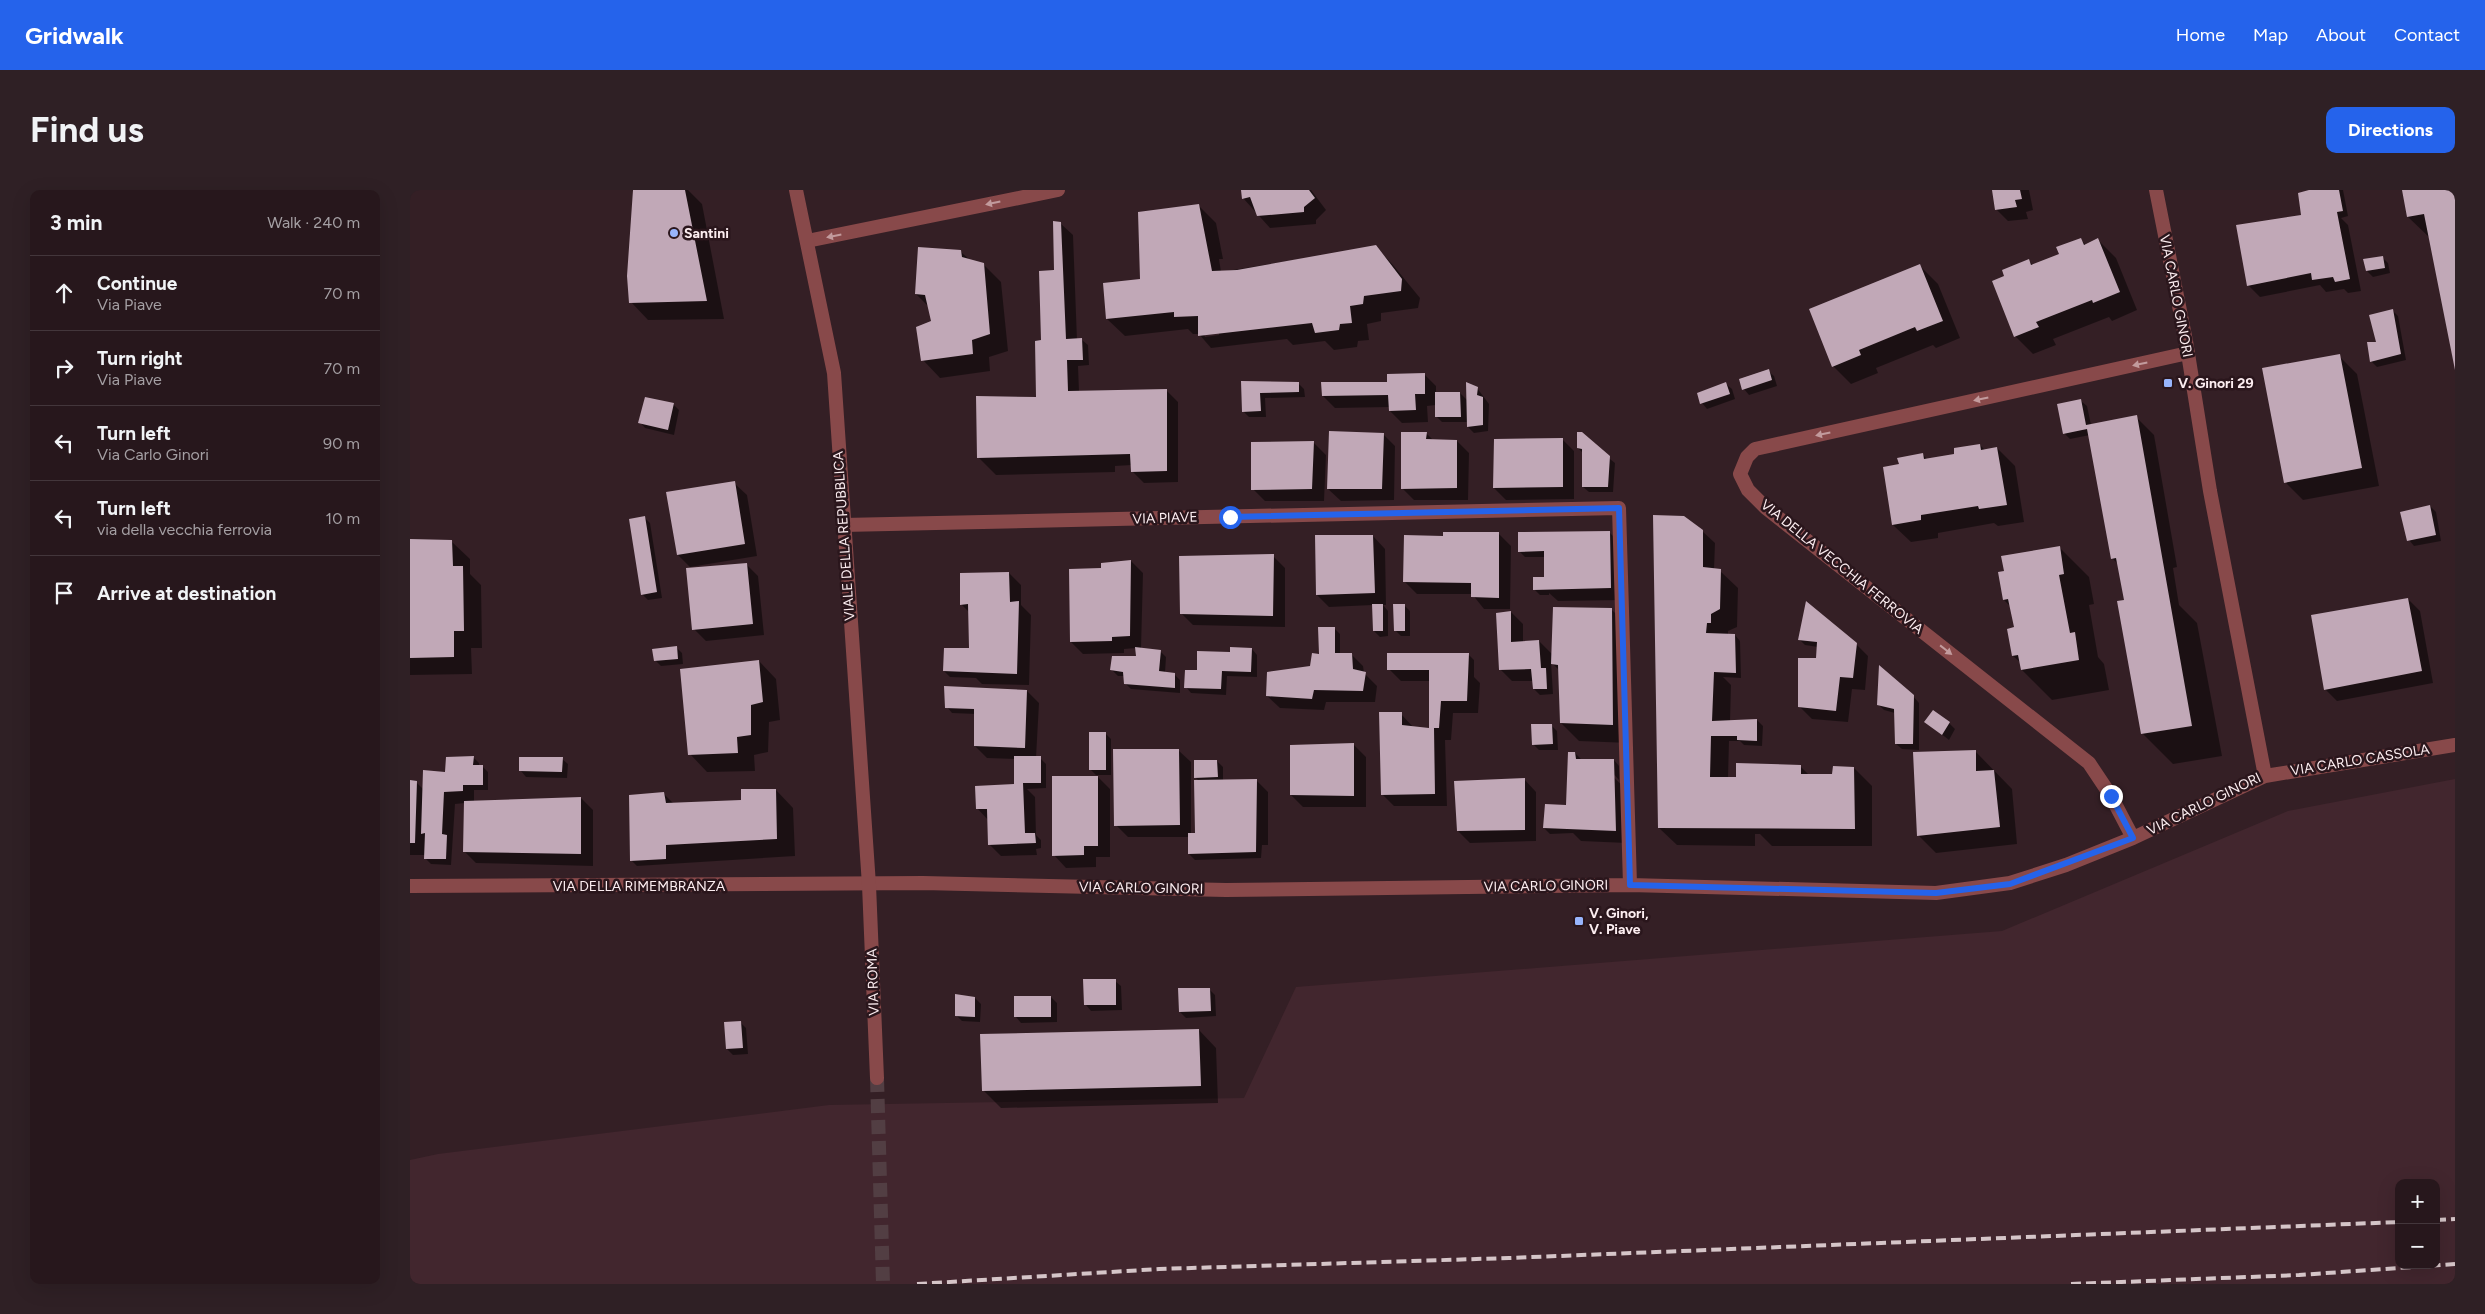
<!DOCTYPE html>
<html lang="en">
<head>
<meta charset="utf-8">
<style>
  body { margin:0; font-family:Figtree,sans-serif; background:#2f2025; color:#f1f3f6 }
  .controls { position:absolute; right:15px; bottom:15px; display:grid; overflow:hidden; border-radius:10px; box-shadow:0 5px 20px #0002 }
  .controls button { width:45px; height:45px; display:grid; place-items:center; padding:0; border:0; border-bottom:1px solid #43363b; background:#27171c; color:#f1f3f6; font:25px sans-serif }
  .stop { position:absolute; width:15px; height:15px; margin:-11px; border:4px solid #2563eb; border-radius:50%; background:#fff }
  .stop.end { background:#2563eb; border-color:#fff; box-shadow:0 1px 5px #0008 }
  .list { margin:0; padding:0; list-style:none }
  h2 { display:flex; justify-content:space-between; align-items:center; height:65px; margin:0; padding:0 20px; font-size:21px }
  h2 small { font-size:16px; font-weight:400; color:#a49fa3 }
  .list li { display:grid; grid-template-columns:32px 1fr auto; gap:15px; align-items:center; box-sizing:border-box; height:75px; padding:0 20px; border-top:1px solid #43363b }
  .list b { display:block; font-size:19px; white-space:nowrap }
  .list p { margin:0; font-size:16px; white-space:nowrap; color:#a49fa3 }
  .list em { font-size:16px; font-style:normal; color:#a49fa3 }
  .icon { flex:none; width:28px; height:28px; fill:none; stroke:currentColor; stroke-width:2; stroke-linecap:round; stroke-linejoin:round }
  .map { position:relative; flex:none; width:2045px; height:1094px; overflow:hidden; border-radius:10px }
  header { display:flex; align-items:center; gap:30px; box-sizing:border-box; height:70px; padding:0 25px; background:#2563eb; color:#fff }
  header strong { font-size:24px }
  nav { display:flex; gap:28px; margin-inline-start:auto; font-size:18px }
  .intro { display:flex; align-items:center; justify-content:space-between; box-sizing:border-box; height:120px; padding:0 30px }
  h1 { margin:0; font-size:35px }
  .button { padding:12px 22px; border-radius:10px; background:#2563eb; color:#fff; font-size:18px; font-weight:700 }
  main { display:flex; gap:30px; padding:0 30px }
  aside { flex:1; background:#27171c; border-radius:10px; box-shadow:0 5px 20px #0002 }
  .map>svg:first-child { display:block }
</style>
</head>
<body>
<header>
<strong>Gridwalk</strong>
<nav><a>Home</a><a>Map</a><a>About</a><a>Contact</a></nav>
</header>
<div class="intro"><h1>Find us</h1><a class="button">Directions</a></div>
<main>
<aside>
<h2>3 min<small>Walk · 240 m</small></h2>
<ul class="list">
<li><svg class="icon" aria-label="ahead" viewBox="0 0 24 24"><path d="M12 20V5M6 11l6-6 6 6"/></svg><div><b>Continue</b><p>Via Piave</p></div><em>70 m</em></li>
<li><svg class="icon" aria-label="right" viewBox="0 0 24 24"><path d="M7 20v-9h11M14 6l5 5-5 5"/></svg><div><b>Turn right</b><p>Via Piave</p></div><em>70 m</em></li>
<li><svg class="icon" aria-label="left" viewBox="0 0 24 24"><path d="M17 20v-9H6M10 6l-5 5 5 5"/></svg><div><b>Turn left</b><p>Via Carlo Ginori</p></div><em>90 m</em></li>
<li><svg class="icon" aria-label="left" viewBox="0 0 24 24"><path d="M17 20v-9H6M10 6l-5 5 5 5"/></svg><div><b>Turn left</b><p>via della vecchia ferrovia</p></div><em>10 m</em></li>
<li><svg class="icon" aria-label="arrive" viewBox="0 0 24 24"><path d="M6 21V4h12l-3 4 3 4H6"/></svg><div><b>Arrive at destination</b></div></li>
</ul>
</aside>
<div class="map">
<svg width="2045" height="1094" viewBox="0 0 2045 1094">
  <rect width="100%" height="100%" fill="#341f25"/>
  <path fill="#42262e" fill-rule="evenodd" d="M2045 589V1094H0V970L28 964 419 915 834 908 886 797 1592 741 1878 621ZM1989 993H2026V1075H1989Z"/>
  <path fill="#0007" fill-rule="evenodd" d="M224 0H278L292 14 314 129 238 130 221 112Z
    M833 0H901L916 20 906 30V34L860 38 833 8Z
    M1583 0H1619L1623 20 1616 22 1618 29 1598 31 1586 19Z
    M1904 0H1933L1938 26 1931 28 1938 35 1951 101 1938 103 1934 99 1916 102 1910 95 1850 107 1838 95 1893 26Z
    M1993 0H2045V178L2020 48 1998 27Z
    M788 15 806 33 813 69H809L811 82 966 57 983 75 1010 108 1008 118 971 123V131L957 134 959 150 948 151 947 157 924 160 915 151 883 155 877 149 801 158 789 144H783L778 139 715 146 697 129 732 90ZM809 143V145L795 147 794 144Z
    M650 33 663 45 667 150H672L678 155 679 175 668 176 669 201 756 200 768 212V292L734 293 722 281V275L705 276V282L586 285 568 267 627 209 632 152 646 81Z
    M1670 49 1676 55 1688 50 1706 68 1727 120 1702 131 1699 127 1643 149 1646 155 1623 164 1605 146 1596 87 1618 70 1624 76 1651 65Z
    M551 62 560 70 573 74 591 92 598 161 579 167 580 181 530 188 513 170 522 132 519 117 506 104Z
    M1972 67 1978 73 1980 83 1963 87 1957 81Z
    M1510 76 1528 94 1550 148 1526 158 1523 155 1466 178 1468 183 1441 194 1423 176Z
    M1983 121 1988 126 1996 170 1967 177 1961 171Z
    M1929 166 1947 184 1969 296 1893 310 1875 292Z
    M1358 181 1364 186 1367 196 1339 205 1334 199Z
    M1014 184 1026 196V204L1050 203 1058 211 1067 198 1079 214 1078 241 1064 243 1058 237V232H1032L1026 226V215L1017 216 1018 232 992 233 980 221V217L925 218 913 206Z
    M833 193H888L894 199 895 207 855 208 856 227H839L833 221Z
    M1316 194 1322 199 1325 209 1297 219 1292 213Z
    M1671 211 1677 216 1681 235 1726 227 1744 245 1767 377 1763 378 1769 415 1787 433 1812 566 1763 574 1732 543 1715 411 1709 375 1702 368 1680 245 1660 249 1654 243Z
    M263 214 269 220 264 245 235 238 230 232Z
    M1016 243 1024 251H1047L1059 263 1058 310H1004L992 298Z
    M973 244 985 256 984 310 931 311 918 299Z
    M1168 244 1205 273 1203 302H1179L1173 297V263L1168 258Z
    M1152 249 1164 261V309L1096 310 1084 298Z
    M904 253 916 265 914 311H855L843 299Z
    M1570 255 1575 260 1587 258 1605 276 1614 332 1588 336 1584 333 1528 343V348L1501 352 1483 335 1490 275 1513 265 1518 270 1546 265Z
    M324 293 337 305 347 366 280 377 268 365Z
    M2020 316 2026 322 2031 351 2004 356 1999 350Z
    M234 327 240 333 252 408 238 410 232 404Z
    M1292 341 1305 353 1304 380 1310 381 1328 398 1327 437 1318 441V445H1325L1330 451 1331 488 1313 487 1321 495 1320 532 1347 530 1353 536 1352 556 1334 555 1330 551H1319L1318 588 1391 577 1399 585H1424L1444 578 1462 596V656H1362L1350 644H1345V656L1267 655 1249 638Z
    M1200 343 1212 355 1213 410 1148 411 1139 403V405H1130L1124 399 1135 389V367H1115L1109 361Z
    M1089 344 1101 356 1100 419H1074L1062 404H1007L995 392 1034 347Z
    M963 346 975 359 976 415H973L978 421V446L970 447 964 441 963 415 919 417 907 405Z
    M0 350 42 352 60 369V384L71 395 72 458H61L62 484 0 485Z
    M1649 357 1679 387 1684 414 1679 415 1688 467 1694 474 1699 500 1642 510 1612 480 1611 473 1603 466 1599 440 1605 438 1601 417 1594 410 1596 382Z
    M863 366 875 378V437L783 435 771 423Z
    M721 371 733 383 731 459 750 461 756 467 755 483 764 484 770 490V503L721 499 715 493V486H708L702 480 727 468 726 458 714 459V463L673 464 661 452 692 379Z
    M336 374 348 386 354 445 296 451 284 439Z
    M599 383 611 395V415L621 425 619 495 572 494 566 488 540 487 534 481 560 460V423L551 414Z
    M1998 409 2010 421 2023 493 1927 511 1915 499Z
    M994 415 1000 421V446H991L985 440Z
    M1201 419 1219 437 1220 553 1169 551 1151 533 1150 481 1141 472 1143 504 1130 505 1124 499 1123 491H1102L1090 479 1087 424 1101 422 1113 434V452L1129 451 1143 465Z
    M924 438 930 444V464H941L953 476 954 483 967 496 965 512H916L914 520 870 518 857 506 901 477Z
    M1389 449 1446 454 1458 466 1455 500 1442 499 1438 532 1402 529 1390 517 1408 469V457L1395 455Z
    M266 457 272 463 273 474 251 476 245 470Z
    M842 459 847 465V487L817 486 816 505 781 503 776 497 788 481 821 463Z
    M1058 464 1064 470V487L1070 493 1068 523H1043L1041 550H1035L1037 616H984L972 604 991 524 1004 538 1020 539V491H991L979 479Z
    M349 471 366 489 370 530 359 532 358 562 344 565 345 581 297 582 280 564Z
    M617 501 629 513 626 568H630L636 574V598L617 599 625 607 626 645 631 650V658L626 659 627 665 591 666 579 654 578 630 567 618 605 595V569L577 568 565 556 566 524 542 523 537 517Z
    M1503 506 1509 513V560L1492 559 1486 554 1485 523 1474 520 1468 514Z
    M1516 532 1539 533 1545 539 1539 550Z
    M1141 535 1147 541 1148 560H1129L1123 554Z
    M695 543 701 549V585H686L680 579Z
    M944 555 956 567V617H893L881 605Z
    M768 560 781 572V644L788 645 789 591 785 587 807 571 813 577V591L846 590 858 602V655H852L851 668 785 670 779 664V647H718L706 635Z
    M1565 561 1602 599 1607 654 1526 663 1508 645Z
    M1165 563 1171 569 1204 570 1209 576V590L1201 581 1199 583 1216 599 1217 653 1171 651 1163 643 1140 644 1134 638 1157 618Z
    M63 567 69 573V576L73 577 78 582V600H64V612L171 608 183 620V676L66 673 54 661 55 613 45 614 41 675 21 674 15 668 16 665H0V592H6L13 599Z
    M152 569 158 574 157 588 116 587 111 581Z
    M688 587 700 599V667H686V677L656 678 644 665Z
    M1114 589 1126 602V651L1060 653 1048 641Z
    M366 600 383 618 385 666 227 676 221 670 253 603 264 614 333 611Z
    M705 791 711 796 712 820 681 821 676 815Z
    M799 799 805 805 806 826 776 828 770 822Z
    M641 807 647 813V832L611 833 606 827Z
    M565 808 571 814 570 832 552 831 547 826Z
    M330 832 336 838 338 864 323 865 317 859Z
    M789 840 806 858 808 913 591 918 573 900Z"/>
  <path fill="#c1a8b7" d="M223 0H275L297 111 219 113 217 86Z
    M831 0H899L905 8 894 17V22L847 26 840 7 832 9Z
    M1582 0H1610L1612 9 1605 10 1607 17 1585 20Z
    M1899 0H1929L1933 21 1927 22 1940 89 1925 92 1923 87 1902 90 1901 83 1837 96 1826 35 1891 25 1888 3Z
    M1992 0H2045V180L2014 24 1997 27Z
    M789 14 802 81 827 80 966 55 992 89 991 101 954 106 953 114 940 116 942 133 930 134 929 140 905 143 902 133 788 146V126L764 127V122L696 129 693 93 730 89 728 22Z
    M643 31 651 32 656 149 672 148 673 170H657L658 201 757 199V281L721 282 720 264 567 268 566 206 626 207 625 151 631 150 629 81 644 80Z
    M1671 48 1674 55 1688 48 1710 102 1683 113 1682 110 1626 132 1629 137 1604 147 1582 91 1594 86 1592 80 1619 69 1621 75 1649 64 1646 57Z
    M508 57 551 60 552 67 574 73 580 144 562 150 563 164 511 171 506 137 521 131 515 105 505 104Z
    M1973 66 1975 78 1956 81 1953 69Z
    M1510 74 1533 131 1507 141 1505 137 1449 160 1451 165 1422 177 1399 119Z
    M1983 119 1991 164 1960 172 1957 152H1966L1959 125Z
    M1930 164 1952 278 1874 293 1852 178Z
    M1359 179 1362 190 1332 200 1329 189Z
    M1015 183V204H1005L1006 220 979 221 978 205 912 206 911 192H977V184Z
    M831 191 889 192V202L850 203 851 221 832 222Z
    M1056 192 1068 197 1067 205 1073 207V235L1057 237Z
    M1316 192 1320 204 1290 214 1287 203Z
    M1025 202H1050L1051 227H1025Z
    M235 207 264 213 258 240 228 233Z
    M1671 209 1676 235 1727 225 1782 536 1731 544 1707 411 1714 410 1706 368 1701 369 1677 239 1653 244 1647 214Z
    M919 241 974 243 972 299H917Z
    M991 242H1017L1016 249 1047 250V298L991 299Z
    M1167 242H1172L1200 266 1198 297H1172V259L1167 258Z
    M1153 248V297L1083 298 1084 249Z
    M904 251 902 299 841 300V252Z
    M1570 254 1571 260 1587 257 1597 315 1569 319 1568 316 1511 325V330L1482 335 1473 277 1489 274 1487 268 1513 263 1514 269 1544 264V258Z
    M325 291 335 354 267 365 256 302Z
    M2020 315 2026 345 1997 351 1990 322Z
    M1243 325 1274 326 1293 340V377L1311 379 1310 419 1301 424V433H1297L1296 443 1325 444 1326 483 1304 482 1302 531 1347 529V551L1327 550V546H1301L1300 587H1326V573L1391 575V584H1422L1423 576 1444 577 1445 639 1248 638Z
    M235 326 247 402 231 405 219 329Z
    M1200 341 1201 398 1123 400V387H1134V361L1108 362V342Z
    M1033 342H1089V408L1061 407V393L993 392 994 345 1033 346Z
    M905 345H963L965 403 906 405Z
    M0 349 42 350 43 376H53L54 441H44V467L0 468Z
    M1650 356 1654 384 1649 385 1660 443 1665 442 1669 470 1611 480 1608 465 1602 466 1597 439 1604 437 1598 409 1593 410 1588 382 1594 381 1591 366Z
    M864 364 863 426 770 424 769 366Z
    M721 370 720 446 702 447V451L660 452 659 379 691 378V373Z
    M337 373 343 434 282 440 276 378Z
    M599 382 600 412 609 411 607 484 533 481 534 458H559L558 414 550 415V383Z
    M1998 408 2012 481 1914 500 1901 425Z
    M1396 411 1447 453 1443 488 1430 487 1426 521 1388 517V468H1406L1407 452 1388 450Z
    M962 414H973V441H963Z
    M983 414H995V441H984Z
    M1143 417 1202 418 1203 535 1150 533 1148 475 1141 474Z
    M1101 421V452L1129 450 1131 478H1136L1137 499H1123L1121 479 1089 480 1086 423Z
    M908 437H925V463H942L943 479 956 482 953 501 904 500 902 509 856 506 857 482 900 476 902 463 909 464Z
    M267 456 268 469 244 471 242 459Z
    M725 457 751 460 749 481 765 483V498L714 494 713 482 700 480 702 466H726Z
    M820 457 842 458 841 482 812 481 811 499 774 498 775 480H787V461L820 462Z
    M977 463H1059L1057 511H1031L1029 538H1024L1025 604 971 605 969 522H992V535L1019 538V480H977Z
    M349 470 353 512 341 515V545L327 547 328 563 278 565 270 479Z
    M1469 475 1504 505 1503 554H1485L1484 519 1467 515Z
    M534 496 617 500 615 558 564 556V519L535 518Z
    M1523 520 1540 532 1532 545 1514 532Z
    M1121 534H1142L1143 554 1122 555Z
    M679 542H696V580H679Z
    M944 553V606L880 605V555Z
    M703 559H769L770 635 704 636Z
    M1566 560V581L1584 580 1590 637 1507 646 1503 562Z
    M1158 562H1165L1166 569H1204L1206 641 1133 638 1135 614 1156 615Z
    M64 566 63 575H73V595H53V601L34 602 32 644 37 645 36 669H14L15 643 11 644 13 580 35 582 36 567Z
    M604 566H631V593H613L615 643H625L626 653 578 655 577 619H566L565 596 604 594Z
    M109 567H153L152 582 109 581Z
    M784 570H807L808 587 784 588Z
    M642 586H688V656H674V665L642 666Z
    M1115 588V640L1047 641 1044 591Z
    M847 589 846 662 778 664V643H785L784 590Z
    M0 590 7 591 5 653H0Z
    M331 599H366L367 649 256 655V669L220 671 219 605 254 602 256 613 331 610Z
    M171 607V664L53 662 54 611Z
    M673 789H706V815H674Z
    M768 798H800L801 821 769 822Z
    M545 804 565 807V827L545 826Z
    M604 806H641V827H604Z
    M331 831 333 858 316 859 314 832Z
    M789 839 791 896 572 901 570 844Z"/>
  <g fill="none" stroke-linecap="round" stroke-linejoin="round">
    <path stroke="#523e43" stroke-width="14" stroke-dasharray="14 7" stroke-linecap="butt" d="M467 888 473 1094"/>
    <path stroke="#88494a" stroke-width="14" d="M1746 0 1776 151 1800 301 1855 586
      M397 51 648 0
      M433 335 1209 318 1220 695
      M1723 648 1701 606 1679 573 1356 318 1338 300 1330 284 1337 267 1345 259 1778 163
      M0 696 513 693 816 700 1220 695 1526 703 1600 693 1656 675 1723 648 1855 586 2045 555"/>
    <path stroke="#88494a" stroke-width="14" d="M386 0 424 183 459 695 467 888"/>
    <path stroke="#d5c5c8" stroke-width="4" stroke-dasharray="10 5" stroke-linecap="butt" d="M2026 1030 2045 1029
      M507 1094 749 1079 1099 1068 1989 1032
      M1661 1094 1889 1085 2045 1074"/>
  </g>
  <defs><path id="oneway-solid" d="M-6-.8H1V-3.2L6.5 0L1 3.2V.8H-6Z" transform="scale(1.25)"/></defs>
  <g fill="#c29b9d">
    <use href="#oneway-solid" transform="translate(583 13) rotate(168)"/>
    <use href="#oneway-solid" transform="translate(424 46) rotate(169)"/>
    <use href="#oneway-solid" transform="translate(1730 174) rotate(168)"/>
    <use href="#oneway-solid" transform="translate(1571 209) rotate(168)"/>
    <use href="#oneway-solid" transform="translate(1413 244) rotate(168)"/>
    <use href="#oneway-solid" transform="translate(1536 460) rotate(38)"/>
  </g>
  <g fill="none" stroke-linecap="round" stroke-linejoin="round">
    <path stroke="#2563eb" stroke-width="6" d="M820 327 1209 318 1220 695 1526 703 1600 694 1723 648 1701 606"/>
  </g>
  <g fill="#98b5fd" stroke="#2a161c" stroke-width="2">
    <circle cx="264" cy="43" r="5"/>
    <rect x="1753" y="188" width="10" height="10" rx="2.5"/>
    <rect x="1164" y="726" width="10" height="10" rx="2.5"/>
  </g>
  <g text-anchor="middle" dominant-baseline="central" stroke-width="5" stroke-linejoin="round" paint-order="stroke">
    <g font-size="14" font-weight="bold" fill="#fcedf0" stroke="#2a161c" text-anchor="start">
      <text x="274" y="43">Santini</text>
      <text x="1768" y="193">V. Ginori 29</text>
      <text x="1179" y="723">V. Ginori,<tspan x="1179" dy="16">V. Piave</tspan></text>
    </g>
    <g font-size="14" fill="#fcedf0" stroke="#2a161c">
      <text transform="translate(1766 106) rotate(79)">VIA CARLO GINORI</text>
      <text transform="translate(755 328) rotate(-2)">VIA PIAVE</text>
      <text transform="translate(434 346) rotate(-94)">VIALE DELLA REPUBBLICA</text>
      <text transform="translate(1432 377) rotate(39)">VIA DELLA VECCHIA FERROVIA</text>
      <text transform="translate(1950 570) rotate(-9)">VIA CARLO CASSOLA</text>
      <text transform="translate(1794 614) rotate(-26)">VIA CARLO GINORI</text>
      <text x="229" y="696">VIA DELLA RIMEMBRANZA</text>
      <text transform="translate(1136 696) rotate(-1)">VIA CARLO GINORI</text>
      <text transform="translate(731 698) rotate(1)">VIA CARLO GINORI</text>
      <text transform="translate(463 792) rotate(-92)">VIA ROMA</text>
    </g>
  </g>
</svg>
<div class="controls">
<button>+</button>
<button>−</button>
</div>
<div class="stop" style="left:820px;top:327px"></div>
<div class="stop end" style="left:1701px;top:606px"></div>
</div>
</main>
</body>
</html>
